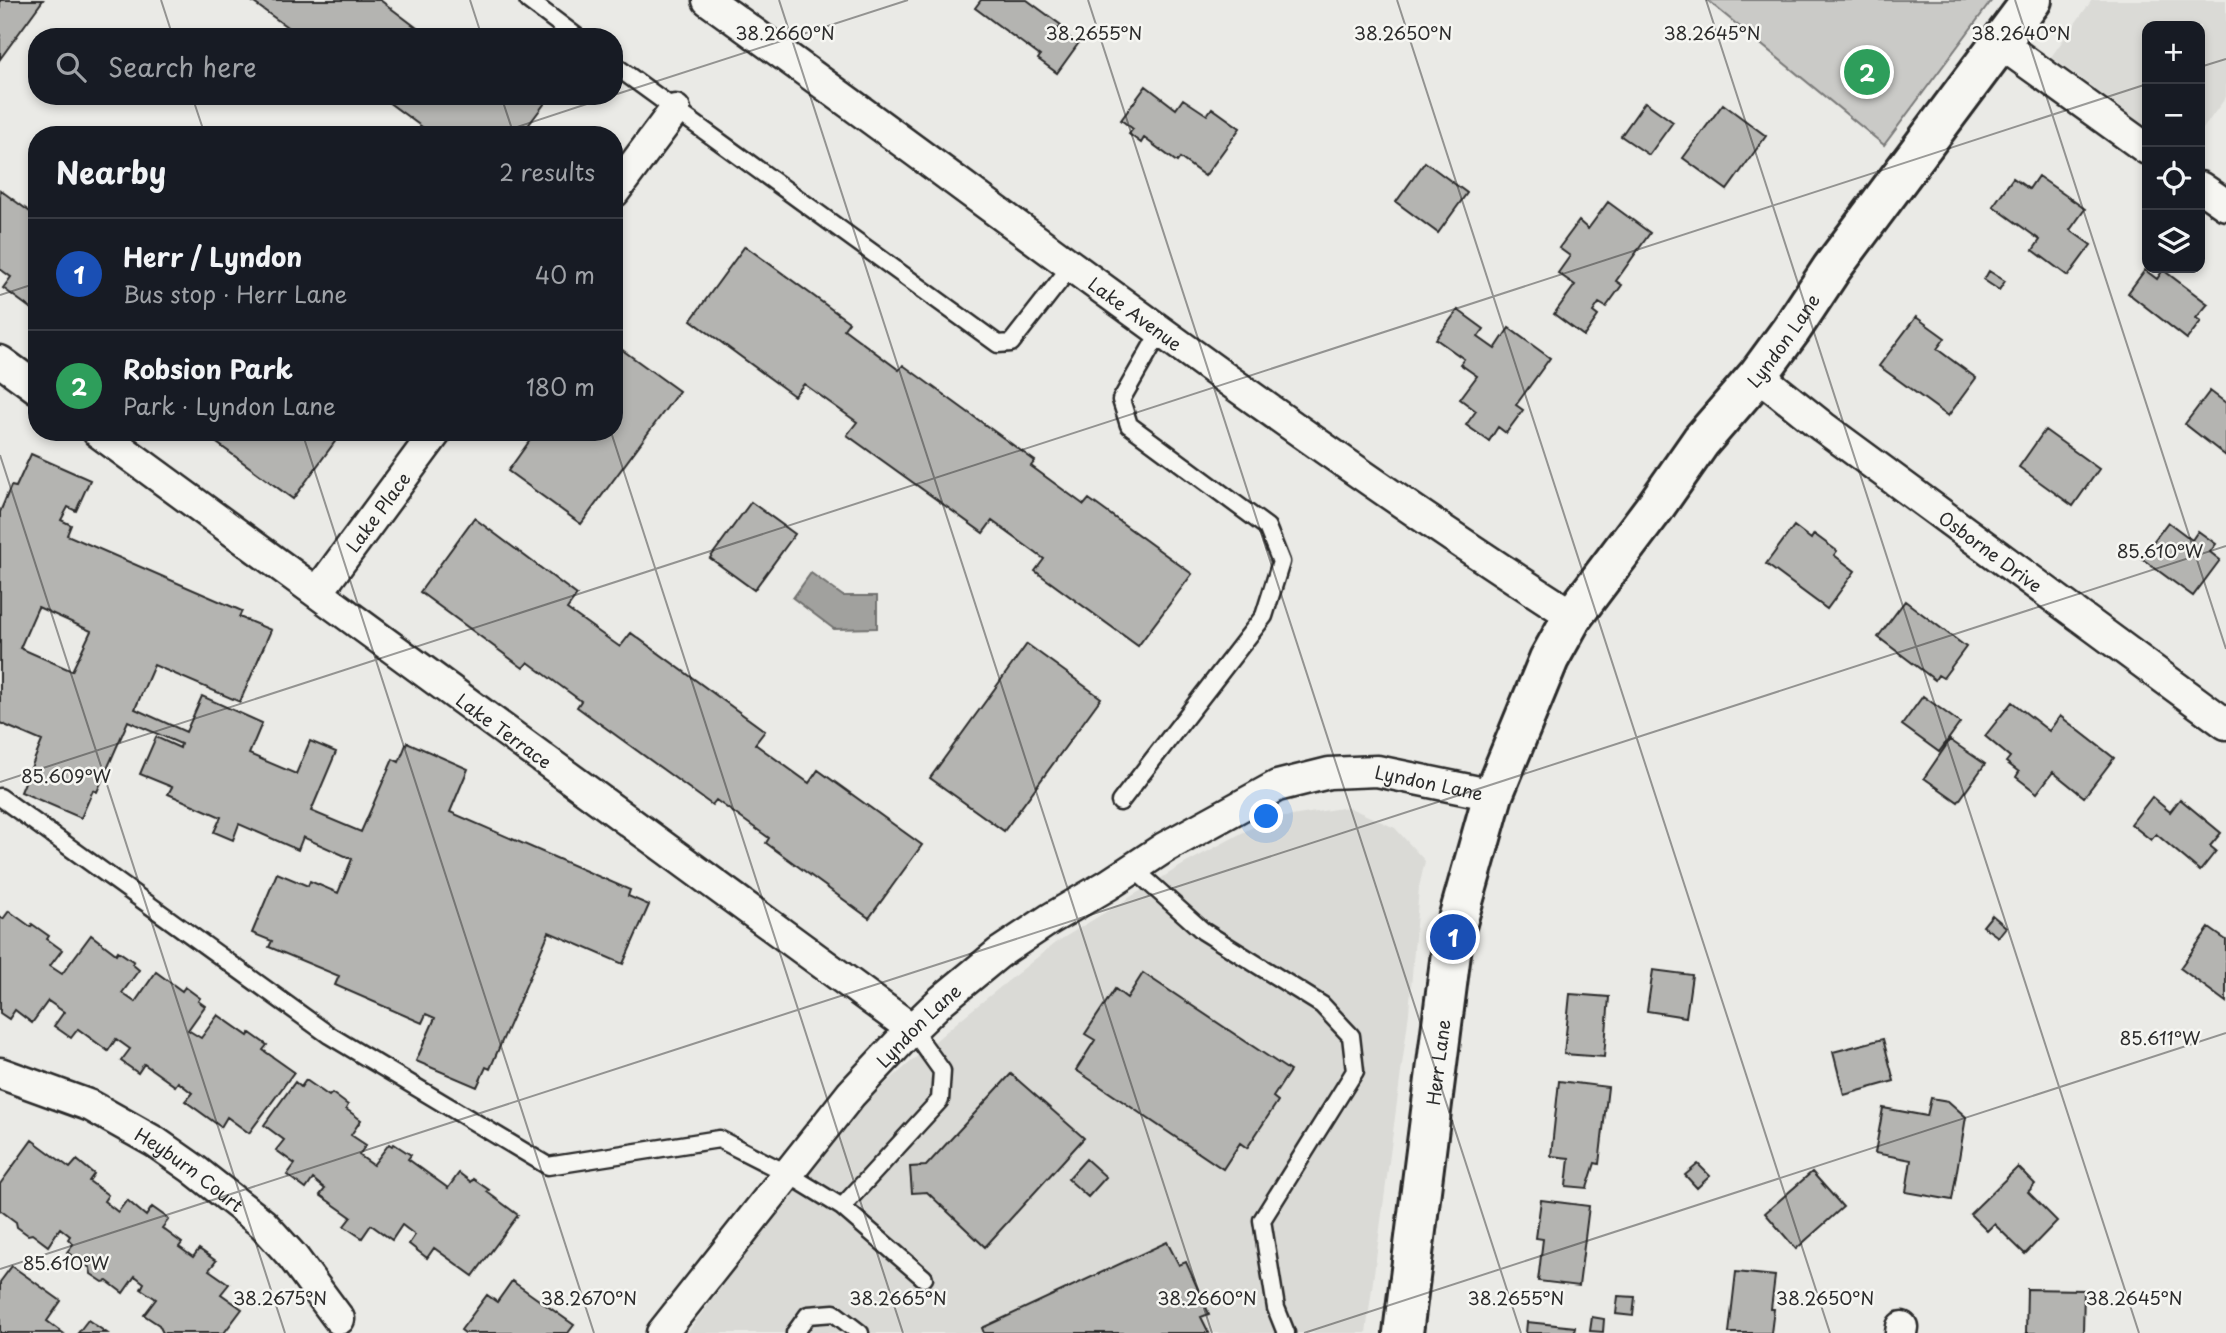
<!DOCTYPE html>
<html lang="en">
<head>
<meta charset="utf-8">
<style>
  body { margin:0; font-family:"Playpen Sans",sans-serif; background:#242831; color:#f1f3f6 }
  .controls { position:absolute; right:21px; top:21px; display:grid; overflow:hidden; border-radius:14px; box-shadow:0 4px 10px #0003 }
  .controls button { width:63px; height:63px; display:grid; place-items:center; padding:0; border:0; border-bottom:2px solid #363941; background:#171b24; color:#f1f3f6; font:35px sans-serif }
  .you { position:absolute; left:1267px; top:817px; width:24px; height:24px; margin:-18px; border:5px solid #fff; border-radius:50%; background:#1a73e8; box-shadow:0 0 0 10px #1a73e833 }
  .badge { display:grid; place-items:center; width:46px; height:46px; border-radius:50%; background:#d1495b; color:#fff; font-size:23px; font-weight:700 }
  .pin { position:absolute; translate:-50% -50%; border:4px solid #fff; box-shadow:0 2px 7px #0006 }
  .list { margin:0; padding:0; list-style:none }
  h2 { display:flex; justify-content:space-between; align-items:center; height:91px; margin:0; padding:0 28px; font-size:30px }
  h2 small { font-size:23px; font-weight:400; color:#9ea1a6 }
  .list li { display:grid; grid-template-columns:46px 1fr auto; gap:21px; align-items:center; box-sizing:border-box; height:112px; padding:0 28px; border-top:2px solid #363941 }
  .list b { display:block; font-size:26px; white-space:nowrap }
  .list p { margin:0; font-size:23px; white-space:nowrap; color:#9ea1a6 }
  .list em { font-size:23px; font-style:normal; color:#9ea1a6 }
  .icon { flex:none; width:38px; height:38px; fill:none; stroke:currentColor; stroke-width:2; stroke-linecap:round; stroke-linejoin:round }
  .map { position:relative; flex:none; width:2226px; height:1333px; overflow:hidden }
  .search { position:absolute; background:#171b24; box-shadow:0 4px 10px #0003; left:28px; top:28px; width:595px; height:77px; display:flex; align-items:center; gap:18px; box-sizing:border-box; padding:0 24px; border-radius:28px; color:#9ea1a6; font-size:26px }
  .panel { position:absolute; background:#171b24; box-shadow:0 4px 10px #0003; left:28px; top:126px; width:595px; height:315px; border-radius:28px }
  .map>svg:first-child { display:block }
</style>
</head>
<body>
<div class="map">
<svg width="2226" height="1333" viewBox="0 0 2226 1333">
  <rect width="100%" height="100%" fill="#eaeae6"/>
  <filter id="ink" filterUnits="userSpaceOnUse"><feTurbulence type="fractalNoise" baseFrequency=".0143" numOctaves="2"/><feDisplacementMap in="SourceGraphic" scale="14" xChannelSelector="R" yChannelSelector="G"/><feConvolveMatrix kernelMatrix="1 2 1 2 8 2 1 2 1" color-interpolation-filters="sRGB"/></filter>
  <g filter="url(#ink)">
    <path fill="#dadad6" d="M2092 0H2226V97L2200 133V26H2147V127L2051 57Z
      M1348 807 1395 828 1425 861 1419 887 1409 1013 1366 1333H687L849 1115 962 1018 1055 943 1186 863 1266 820Z"/>
    <path fill="#cacac7" stroke="#7a7a79" stroke-width="2" d="M1707 0H1992L1884 145Z"/>
    <path fill="#a1a19e" stroke="#727270" stroke-width="2" d="M811 573 843 596H877V628L834 629 793 598Z"/>
    <path fill="#b4b4b1" stroke="#2b2b2b" stroke-width="2" fill-rule="evenodd" d="M0 0H43L0 59Z
      M250 0H380L429 37H301Z
      M981 0H1027L1061 25 1058 29 1078 44 1057 73 1038 59 1040 56 975 8Z
      M1146 86 1176 109 1183 99 1207 115 1212 108 1240 128 1205 176 1180 158 1177 162 1144 138 1141 143 1129 134 1133 129 1121 120Z
      M392 96H536L545 103 521 135H433L388 102Z
      M1645 102 1673 122 1649 155 1621 136Z
      M1723 104 1766 136 1727 190 1683 158Z
      M1425 162 1467 193 1438 233 1396 202Z
      M2038 176 2085 209 2070 230 2091 245 2068 276 2033 250 2040 240 1993 206 2013 178 2029 189Z
      M0 190 37 217V313L3 288 11 277 0 269Z
      M1608 202 1650 233 1616 281 1622 285 1606 307 1599 303 1593 312 1598 316 1584 336 1554 314 1575 285 1558 273 1570 256 1559 248 1579 221 1588 229Z
      M745 246 849 322 844 329 899 370 903 365 1035 461 1031 466 1084 505 1089 499 1192 574 1138 646 1035 571 1044 559 992 521 983 533 847 435 857 422 804 384 794 396 691 320Z
      M2145 270 2157 279 2163 270 2208 304 2196 318 2201 321 2187 339 2128 293Z
      M1989 271 2005 281 1999 290 1984 280Z
      M1458 310 1484 329 1478 337 1495 349 1509 328 1550 358 1516 405 1523 410 1506 433 1498 427 1489 441 1466 425 1476 411 1460 399 1477 376 1460 364 1464 359 1436 339Z
      M1916 317 1945 338 1937 349 1976 378 1948 416 1879 366Z
      M614 344 679 391 581 524 508 471 536 432H614Z
      M2210 391 2226 403V456L2185 424Z
      M2045 430 2099 469 2073 506 2019 467Z
      M202 432H342L293 499Z
      M31 454 90 480 76 511 68 507 61 520 71 525 67 535 242 611 239 617 271 630 240 702 154 665 135 709 186 732 202 696 262 723 249 754 296 774 310 741 336 752 311 811 361 832 393 759 399 762 407 742 468 769 450 812 630 890 628 896 649 905 623 964 549 932 490 1069 486 1067 477 1087 416 1061 435 1018 426 1014 422 1023 335 985 339 976 269 947 272 941 252 933 277 873 308 886 310 881 338 893 352 859 303 837 298 850 239 824 233 840 214 832 221 817 168 794 172 787 140 774 156 737 180 748 181 744 128 721 97 792 93 790 81 818 21 792 42 741 0 723V512L11 486 16 487ZM38 607 91 631 72 671 20 648Z
      M751 502 795 534 754 590 710 558Z
      M474 518 577 595 567 609 620 647 631 633 765 731 755 744 809 783 818 770 922 845 869 918 766 843 769 838 716 800 712 805 577 707 581 701 528 662 523 668 420 592Z
      M2168 522 2192 540 2198 531 2216 544 2210 552 2220 560 2193 596 2141 558Z
      M1794 526 1811 539 1814 534 1837 551 1834 555 1855 571 1827 609 1766 564Z
      M1905 601 1966 647 1943 678 1938 675 1935 680 1878 637Z
      M1027 644 1101 698 1004 831 930 778Z
      M1923 696 1960 723 1939 752 1902 725Z
      M2012 702 2049 731 2060 716 2114 758 2084 797 2053 772 2037 793 2016 777 2019 772 2006 762 2010 757 1985 736Z
      M1950 740 1985 764 1958 802 1924 778Z
      M2152 797 2170 812 2180 799 2221 833 2210 846 2216 851 2200 871 2156 834 2151 840 2131 824Z
      M9 911 31 927 32 924 49 936 47 939 62 950 50 966 62 974 91 935 116 954 118 951 134 962 132 964 139 970 122 993 135 1002 156 972 182 991 185 987 200 998 198 1001 205 1006 188 1030 201 1038 218 1015 248 1036 250 1033 267 1045 263 1050 294 1072 249 1133 227 1117 221 1127 185 1101 192 1093 178 1082 175 1086 144 1064 138 1073 121 1061 130 1049 116 1039 108 1051 78 1029 71 1038 54 1026 64 1012 48 1001 32 1023 15 1010 9 1019 0 1013V917L3 919Z
      M1992 915 2006 927 1998 937 1983 926Z
      M2209 928 2226 940V1002L2180 968Z
      M1653 970 1692 975 1686 1017 1647 1011Z
      M1143 973 1290 1071 1273 1097 1278 1101 1247 1148 1240 1143 1223 1169 1076 1070 1095 1040 1085 1034 1115 989 1127 998Z
      M1570 994 1609 997 1604 1057 1564 1054Z
      M1883 1039 1894 1081 1844 1095 1833 1052Z
      M1011 1074 1084 1138 985 1247 927 1192 912 1193 910 1167 926 1166Z
      M306 1080 329 1096 332 1093 348 1105 346 1109 361 1120 351 1135 366 1145 359 1155 373 1165 389 1144 392 1146 394 1144 411 1155 408 1159 448 1188 459 1173 471 1182 473 1179 489 1190 487 1192 518 1215 473 1276 434 1248 427 1258 409 1244 415 1235 402 1225 392 1240 371 1225 362 1238 344 1226 351 1217 320 1195 325 1189 313 1179 306 1189 287 1175 295 1164 276 1150 284 1140 264 1125 295 1082 301 1087Z
      M1559 1081 1608 1087 1599 1164 1595 1163 1587 1188 1566 1186 1569 1158 1551 1156Z
      M1931 1098 1948 1101 1966 1117 1952 1200 1906 1192 1911 1160 1875 1153 1883 1108 1927 1116Z
      M32 1140 70 1168 77 1160 94 1174 89 1181 108 1195 104 1201 118 1212 127 1200 146 1216 152 1207 169 1219 162 1228 182 1243 179 1247 193 1257 199 1249 216 1261 209 1270 229 1284 221 1294 242 1309 224 1333H163L159 1325 144 1315 156 1299 141 1289 144 1283 135 1276 123 1293 107 1281 103 1282 91 1274 90 1268 67 1252 73 1244 68 1239 70 1236 60 1228 48 1246 32 1234 28 1235 17 1227 16 1222 0 1210V1184Z
      M1086 1159 1106 1177 1088 1197 1068 1179Z
      M1698 1164 1710 1176 1697 1188 1685 1175Z
      M2018 1167 2035 1184 2028 1192 2057 1221 2025 1254 1994 1224 1987 1231 1970 1214Z
      M1812 1172 1843 1207 1796 1249 1765 1213Z
      M1541 1200 1589 1206 1579 1286 1538 1281 1543 1239 1536 1238Z
      M1167 1242 1179 1265 1186 1262 1209 1314 1201 1317 1209 1333H984L982 1328Z
      M12 1266 61 1301 47 1321 63 1333H0V1282Z
      M1736 1272 1775 1276 1771 1309H1774L1771 1333H1729Z
      M512 1281 574 1325 568 1333H465L461 1330 487 1295 497 1302Z
      M2027 1289 2084 1290 2083 1333H2026Z
      M1618 1296 1635 1297 1633 1316 1616 1314Z
      M1592 1317 1604 1319 1603 1332 1590 1331Z
      M88 1320 107 1333H78Z
      M1527 1322 1575 1327 1574 1333H1526Z"/>
    <g fill="none" stroke-linecap="round" stroke-linejoin="round">
      <defs>
        <path id="service" d="M528 0 577 37
          M614 65 998 344 1011 343 1072 265
          M0 797 329 1035 548 1166 719 1139 788 1174 842 1207 924 1278
          M1120 802 1264 616 1281 562 1267 527 1129 425 1121 400 1161 330
          M1133 868 1203 931 1322 1005 1351 1036 1355 1071 1262 1220 1276 1308 1286 1333
          M842 1207 940 1100 942 1071 912 1029
          M795 1333 808 1315 834 1313 860 1333"/>
        <g id="minor">
          <path id="s1" d="M708 0C995 206 1275 425 1573 616"/>
          <path d="M2000 43 2147 149"/>
          <path d="M2200 187 2226 205"/>
          <path d="M614 192 675 110"/>
          <path d="M0 361 37 388"/>
          <path id="s2" d="M1758 375 1823 427 2226 724"/>
          <path id="s3" d="M98 432 912 1029"/>
          <path id="s4" d="M318 592 436 432"/>
          <path id="s5" d="M0 1073 91 1106 155 1142 192 1168 263 1224 293 1257 339 1319"/>
          <path id="s6" d="M662 1333 851 1094 912 1029 942 1000 999 953 1050 919 1108 885 1164 848 1277 786 1329 773 1377 771 1493 795"/>
          <path d="M1901 1333 1902 1327"/>
        </g>
        <g id="secondary">
          <path id="s7" d="M1403 1333 1453 937 1493 795 1549 659 1573 616 1655 507 1701 441 1758 375 1791 330 1832 268 2032 0"/>
        </g>
      </defs>
      <use href="#service" stroke="#2b2b2b" stroke-width="21"/>
      <use href="#minor" stroke="#2b2b2b" stroke-width="35"/>
      <use href="#secondary" stroke="#2b2b2b" stroke-width="44"/>
      <use href="#service" stroke="#f6f6f2" stroke-width="16"/>
      <use href="#minor" stroke="#f6f6f2" stroke-width="30"/>
      <use href="#secondary" stroke="#f6f6f2" stroke-width="38"/>
    </g>
  </g>
  <path fill="none" stroke="#2b2b2b" stroke-width="2" stroke-opacity="0.45" d="M161 0 173 37M470 0 482 37M779 0 1212 1333M1088 0 1521 1333M1397 0 1830 1333M1706 0 2139 1333M2015 0 2226 649M2200 67 2226 59M614 95 908 0M192 96 205 135M501 96 514 135M493 135 611 96M0 295 37 283M302 432 594 1333M611 432 903 1333M0 455 285 1333M0 782 2147 84M0 1269 2226 546M1304 1333 2226 1033"/>
  <g text-anchor="middle" dominant-baseline="central" stroke-width="5" stroke-linejoin="round" paint-order="stroke">
    <g font-size="18" fill="#2b2b2b" stroke="#f6f6f2">
      <text stroke="none"><textPath href="#s1" startOffset="530">Lake Avenue</textPath></text>
      <text stroke="none"><textPath href="#s7" startOffset="1090">Lyndon Lane</textPath></text>
      <text stroke="none"><textPath href="#s4" startOffset="100">Lake Place</textPath></text>
      <text stroke="none"><textPath href="#s2" startOffset="292">Osborne Drive</textPath></text>
      <text stroke="none"><textPath href="#s3" startOffset="504">Lake Terrace</textPath></text>
      <text stroke="none"><textPath href="#s6" startOffset="989">Lyndon Lane</textPath></text>
      <text stroke="none"><textPath href="#s6" startOffset="401">Lyndon Lane</textPath></text>
      <text stroke="none"><textPath href="#s7" startOffset="273">Herr Lane</textPath></text>
      <text stroke="none"><textPath href="#s5" startOffset="214">Heyburn Court</textPath></text>
    </g>
  </g>
  <g font-size="18" text-anchor="middle" fill="#2b2b2b" stroke="#f6f6f2" stroke-width="5" stroke-linejoin="round" paint-order="stroke">
    <text x="785" y="40">38.2660°N</text>
    <text x="1094" y="40">38.2655°N</text>
    <text x="1403" y="40">38.2650°N</text>
    <text x="1712" y="40">38.2645°N</text>
    <text x="2021" y="40">38.2640°N</text>
    <text x="2160" y="558">85.610°W</text>
    <text x="66" y="783">85.609°W</text>
    <text x="2160" y="1045">85.611°W</text>
    <text x="66" y="1270">85.610°W</text>
    <text x="280" y="1305">38.2675°N</text>
    <text x="589" y="1305">38.2670°N</text>
    <text x="898" y="1305">38.2665°N</text>
    <text x="1207" y="1305">38.2660°N</text>
    <text x="1516" y="1305">38.2655°N</text>
    <text x="1825" y="1305">38.2650°N</text>
    <text x="2134" y="1305">38.2645°N</text>
  </g>
</svg>
<div class="controls">
<button>+</button>
<button>−</button>
<button><svg class="icon" aria-label="locate" viewBox="0 0 24 24"><circle cx="12" cy="12" r="6"/><path d="M12 2v4M12 18v4M2 12h4M18 12h4"/></svg></button>
<button><svg class="icon" aria-label="layers" viewBox="0 0 24 24"><path d="M12 4l9 5-9 5-9-5zM3 14l9 5 9-5"/></svg></button>
</div>
<div class="you"></div>
<div class="pin badge" style="left:1453px;top:937px;background:#1a4fb4">1</div>
<div class="pin badge" style="left:1867px;top:72px;background:#2e9e5b">2</div>
<div class="search"><svg class="icon" aria-label="search" viewBox="0 0 24 24"><circle cx="10" cy="10" r="6"/><path d="M15 15l6 6"/></svg>Search here</div>
<section class="panel">
<h2>Nearby<small>2 results</small></h2>
<ul class="list">
<li><span class="badge" style="background:#1a4fb4">1</span><div><b>Herr / Lyndon</b><p>Bus stop · Herr Lane</p></div><em>40 m</em></li>
<li><span class="badge" style="background:#2e9e5b">2</span><div><b>Robsion Park</b><p>Park · Lyndon Lane</p></div><em>180 m</em></li>
</ul>
</section>
</div>
</body>
</html>
